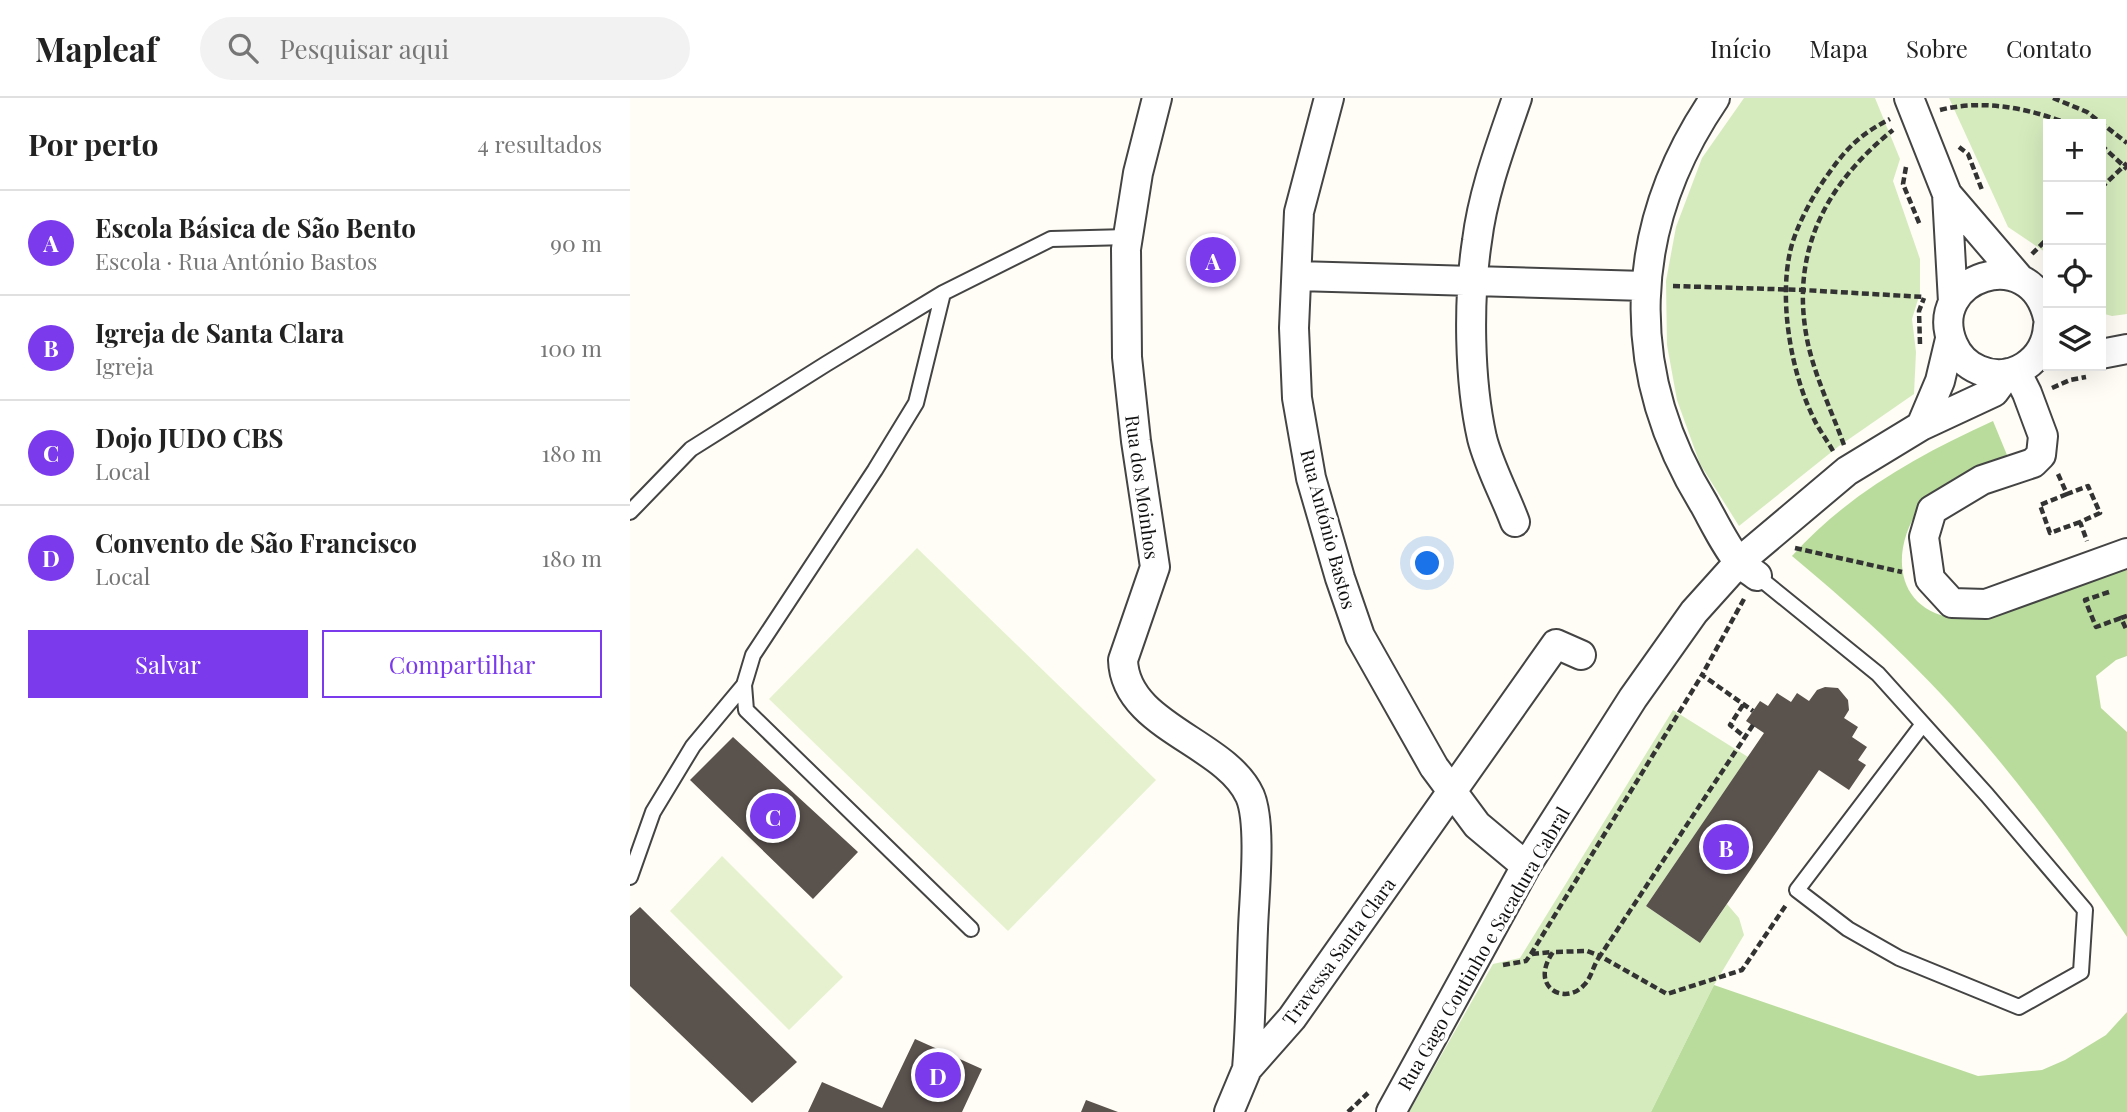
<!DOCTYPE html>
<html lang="pt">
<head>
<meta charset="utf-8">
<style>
  body { margin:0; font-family:"Playfair Display",serif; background:#f2f2f2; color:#222 }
  .controls { position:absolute; right:21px; top:21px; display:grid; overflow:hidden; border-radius:0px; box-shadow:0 7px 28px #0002 }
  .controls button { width:63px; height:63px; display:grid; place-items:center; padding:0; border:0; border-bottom:2px solid #e0e0e0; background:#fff; color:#222; font:35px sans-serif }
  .you { position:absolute; left:798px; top:466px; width:24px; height:24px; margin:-18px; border:5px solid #fff; border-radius:50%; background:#1a73e8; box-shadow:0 0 0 10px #1a73e833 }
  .badge { display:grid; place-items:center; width:46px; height:46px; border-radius:50%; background:#7c3aed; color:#fff; font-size:23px; font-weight:700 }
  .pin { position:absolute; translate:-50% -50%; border:4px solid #fff; box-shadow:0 2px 7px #0006 }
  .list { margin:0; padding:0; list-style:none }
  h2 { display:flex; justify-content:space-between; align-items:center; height:91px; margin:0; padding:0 28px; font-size:30px }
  h2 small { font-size:23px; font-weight:400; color:#767676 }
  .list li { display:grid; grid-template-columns:46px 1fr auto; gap:21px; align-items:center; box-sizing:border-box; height:105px; padding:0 28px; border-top:2px solid #e0e0e0 }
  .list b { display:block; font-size:26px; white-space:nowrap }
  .list p { margin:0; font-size:23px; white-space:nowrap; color:#767676 }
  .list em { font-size:23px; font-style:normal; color:#767676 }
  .actions { display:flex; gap:14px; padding:21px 28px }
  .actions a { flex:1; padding:16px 0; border:2px solid #7c3aed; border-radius:0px; text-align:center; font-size:24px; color:#7c3aed }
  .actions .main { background:#7c3aed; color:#fff }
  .icon { flex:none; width:38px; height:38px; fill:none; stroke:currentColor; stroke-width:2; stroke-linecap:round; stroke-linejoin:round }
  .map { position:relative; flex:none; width:1497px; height:1014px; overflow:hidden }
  header { display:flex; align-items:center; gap:42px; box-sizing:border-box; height:98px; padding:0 35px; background:#fff; border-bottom:2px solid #e0e0e0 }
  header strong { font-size:33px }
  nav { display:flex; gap:38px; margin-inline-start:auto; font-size:24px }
  .search { width:490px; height:63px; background:#f2f2f2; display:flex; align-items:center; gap:18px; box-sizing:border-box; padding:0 24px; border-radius:38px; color:#767676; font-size:26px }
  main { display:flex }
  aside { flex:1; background:#fff }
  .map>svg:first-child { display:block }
</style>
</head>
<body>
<header>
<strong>Mapleaf</strong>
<div class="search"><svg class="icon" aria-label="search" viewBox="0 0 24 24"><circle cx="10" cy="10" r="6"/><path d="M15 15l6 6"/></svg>Pesquisar aqui</div>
<nav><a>Início</a><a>Mapa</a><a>Sobre</a><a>Contato</a></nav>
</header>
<main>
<aside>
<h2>Por perto<small>4 resultados</small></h2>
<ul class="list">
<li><span class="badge">A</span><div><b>Escola Básica de São Bento</b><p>Escola · Rua António Bastos</p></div><em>90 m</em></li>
<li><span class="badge">B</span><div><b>Igreja de Santa Clara</b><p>Igreja</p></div><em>100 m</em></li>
<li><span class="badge">C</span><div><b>Dojo JUDO CBS</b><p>Local</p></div><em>180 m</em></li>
<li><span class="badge">D</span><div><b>Convento de São Francisco</b><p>Local</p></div><em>180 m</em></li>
</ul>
<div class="actions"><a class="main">Salvar</a><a>Compartilhar</a></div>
</aside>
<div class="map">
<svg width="1497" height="1014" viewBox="0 0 1497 1014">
  <rect width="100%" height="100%" fill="#fffdf5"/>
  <path fill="#d5ebbd" d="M1114 0H1245L1270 61 1263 83 1290 161V195L1282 221 1286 254 1284 296 1209 348 1109 428 1070 366 1047 302 1037 247 1036 183 1046 129 1072 60Z
    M1319 0H1497V216L1482 218 1471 215V26H1418V156L1378 129Z
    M1043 612 1118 659 1016 808 1070 845 1097 806 1109 820 1114 837 1084 887 1021 1014H779L863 866 890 860Z"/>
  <path fill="#b9dc9c" d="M1363 323 1377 357C1352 368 1323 377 1302 396 1261 435 1256 510 1324 520 1339 522 1353 517 1366 514 1382 510 1398 507 1413 502 1442 492 1469 478 1497 467V558L1486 562 1466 578 1471 610 1497 634V839C1453 773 1408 708 1356 647 1298 577 1232 516 1162 458 1218 396 1288 357 1363 323Z
    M1084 887 1348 978 1412 972 1435 962 1476 937 1497 914V1014H1021Z"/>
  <path fill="#e6f2cf" d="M287 450 526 682 378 833 139 601Z
    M92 758 213 879 159 932 40 813Z"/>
  <path fill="#5a524d" d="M1195 589 1208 590 1218 602 1219 612 1214 620 1228 629 1222 639 1237 649 1228 662 1236 667 1219 692 1189 672 1070 845 1016 808 1134 635 1116 623 1130 603 1138 608 1147 595 1161 604 1167 595 1179 603 1187 592Z
    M103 639 228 754 183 801 60 682Z
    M10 809 167 964 122 1005 0 888V818Z
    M285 941 352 971 332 1014H178L192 984 252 1010Z
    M456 1002 488 1014H451Z"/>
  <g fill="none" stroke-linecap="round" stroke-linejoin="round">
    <defs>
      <path id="service" d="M313 195 286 305 245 372 123 557 114 587 116 612 341 831
        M0 414 61 351 196 266 313 195 421 141 498 139
        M1127 478 1248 576 1357 697 1455 812 1451 874 1389 909 1269 860 1218 831 1167 792 1293 626
        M0 779 23 714 63 648 114 587"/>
      <path id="minor" d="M527 0 508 75 496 151 497 259 506 343 525 469 493 562C495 629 596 644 620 698 632 726 624 799 623 831 621 878 621 924 617 971
        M699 0 669 114 664 230 667 300 681 380 710 480 730 538 804 669 847 727 896 768
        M1085 0C997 129 992 273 1074 406 1083 422 1098 453 1110 465 1115 470 1122 474 1127 478
        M1279 0 1317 96 1323 204
        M1317 96 1389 180
        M667 178 1015 188
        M1418 220C1401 143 1295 180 1323 246 1328 258 1337 267 1349 272 1381 286 1416 263 1418 228
        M1471 256 1497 251
        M1386 273 1397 295 1413 338 1411 357 1403 365 1352 382 1302 412 1294 439 1300 481 1322 505 1356 506 1497 455
        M1291 328 1310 283 1320 241
        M885 424C875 397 859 368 852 340 839 282 838 202 847 143 853 94 871 47 887 0
        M599 1014 617 971 662 920 926 546 951 557
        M761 1014 896 768 1003 600 1064 514 1109 464 1217 373 1291 328 1364 294 1378 275"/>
    </defs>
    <use href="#service" stroke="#444" stroke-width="18"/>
    <use href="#minor" stroke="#444" stroke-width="32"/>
    <path stroke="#333" stroke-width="4.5" stroke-dasharray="7 3.5" stroke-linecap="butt" d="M1423 0 1457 14 1497 45
      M1310 12C1353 1 1398 10 1439 26
      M1471 47 1497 71
      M1329 49 1338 56 1352 92
      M1276 69 1273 86 1290 127
      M1471 90 1497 65
      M1402 156 1418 140
      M1043 188 1173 192 1294 199
      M1290 246 1289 213 1294 200
      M1422 290 1440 282 1456 279
      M1214 347C1202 314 1186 281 1178 246 1159 157 1194 87 1263 32
      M1203 353C1197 342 1189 332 1184 321 1161 275 1149 204 1160 154 1165 131 1181 101 1194 82 1215 52 1227 38 1260 21
      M1428 376 1437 396 1458 388 1470 415 1450 424 1457 443
      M1437 396 1410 407 1420 435 1450 424
      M1165 450 1272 474
      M1479 494 1455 502 1466 529 1491 520
      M1114 501 1072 577 1123 613
      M1497 518 1491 520 1497 533
      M1113 607 1100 627 1115 639
      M1123 627 970 858 957 853 923 854C898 890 936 908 954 887 962 879 963 867 970 858L1037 896 1112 872 1156 807
      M902 856 923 854
      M873 867 896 863 901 856 1072 577
      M718 1014 738 995"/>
    <use href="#service" stroke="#fff" stroke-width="14"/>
    <use href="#minor" stroke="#fff" stroke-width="28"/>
  </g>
  <g text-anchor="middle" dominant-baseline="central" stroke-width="7" stroke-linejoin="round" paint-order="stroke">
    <g font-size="19" fill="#111" stroke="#fff">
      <text transform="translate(513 389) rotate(82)">Rua dos Moinhos</text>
      <text transform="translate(699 431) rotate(75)">Rua António Bastos</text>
      <text transform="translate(853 850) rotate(-60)">Rua Gago Coutinho e Sacadura Cabral</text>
      <text transform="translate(708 853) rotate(-54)">Travessa Santa Clara</text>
    </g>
  </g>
</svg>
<div class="controls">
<button>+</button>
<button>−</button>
<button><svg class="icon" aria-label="locate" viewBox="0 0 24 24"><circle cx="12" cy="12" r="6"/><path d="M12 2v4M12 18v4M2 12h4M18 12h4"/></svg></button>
<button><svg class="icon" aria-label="layers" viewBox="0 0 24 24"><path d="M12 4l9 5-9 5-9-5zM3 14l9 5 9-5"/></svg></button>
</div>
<div class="you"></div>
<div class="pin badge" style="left:583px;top:162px">A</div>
<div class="pin badge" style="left:1096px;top:749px">B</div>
<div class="pin badge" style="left:143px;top:718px">C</div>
<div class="pin badge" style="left:308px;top:977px">D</div>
</div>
</main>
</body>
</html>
